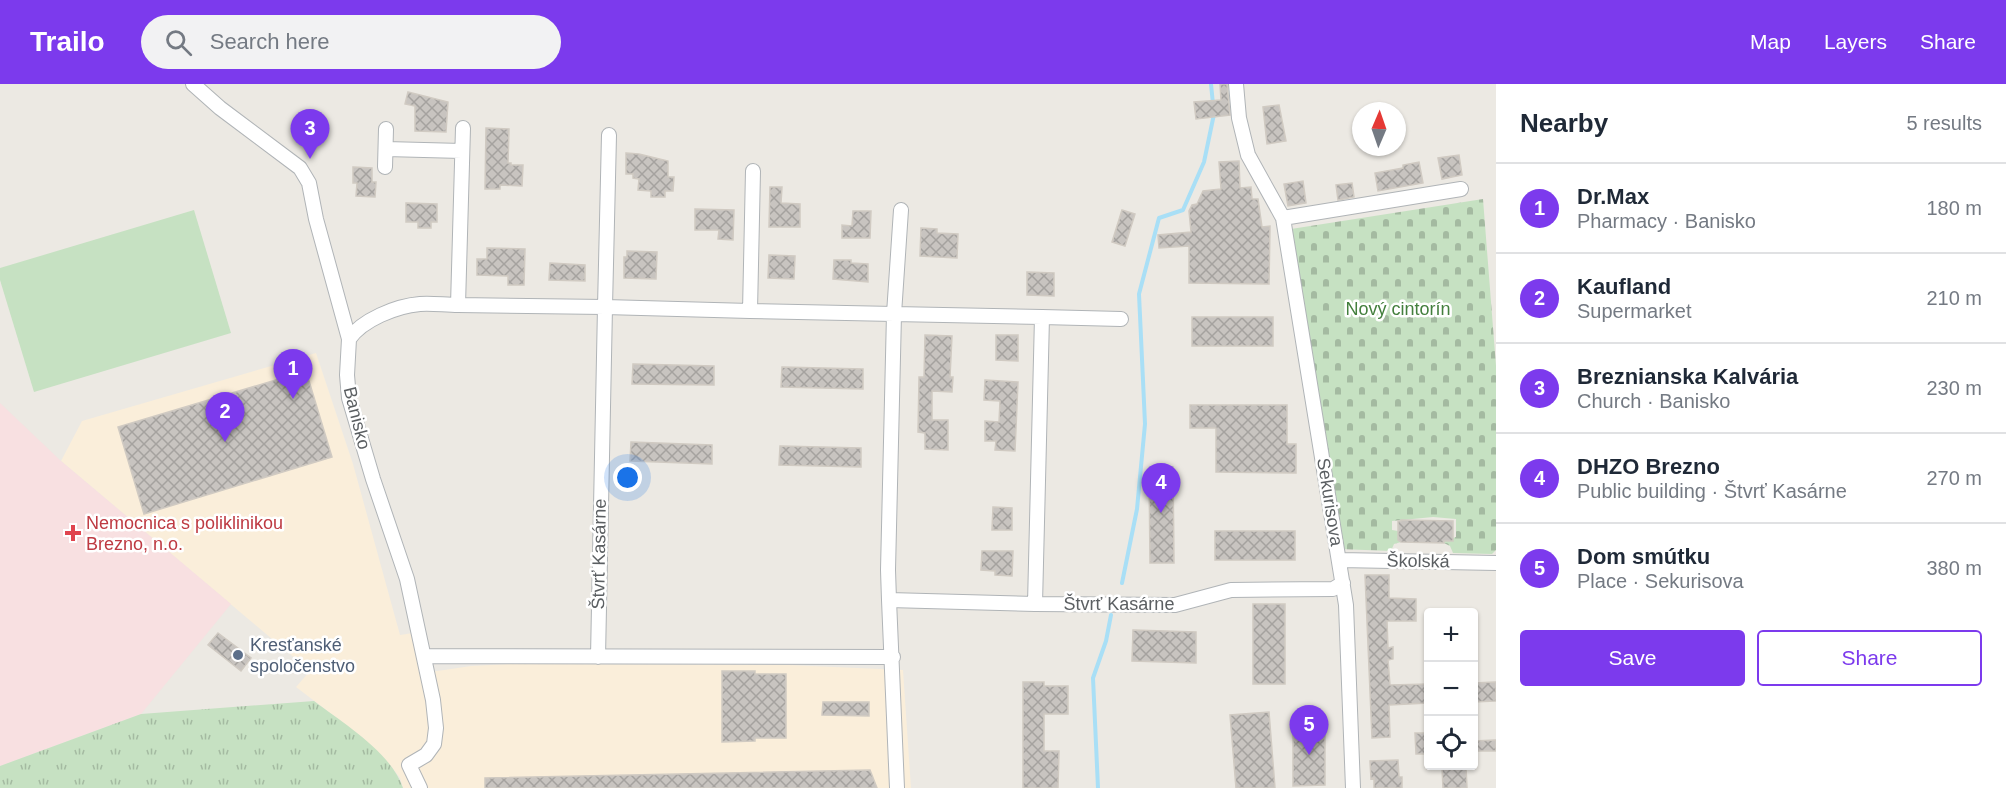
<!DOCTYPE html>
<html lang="en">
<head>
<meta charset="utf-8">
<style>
  body { margin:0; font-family:Helvetica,sans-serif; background:#f2f2f3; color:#1f2937 }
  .controls { position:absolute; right:18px; bottom:18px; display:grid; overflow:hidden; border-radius:6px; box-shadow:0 2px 4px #0004 }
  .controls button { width:54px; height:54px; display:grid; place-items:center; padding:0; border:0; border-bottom:2px solid #e0e1e3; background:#fff; color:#1f2937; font:30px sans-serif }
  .compass { position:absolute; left:1352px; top:18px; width:54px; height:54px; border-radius:50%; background:#fff; box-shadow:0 2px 4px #0004; rotate:2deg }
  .you { position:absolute; left:628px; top:394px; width:21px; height:21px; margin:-15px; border:4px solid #fff; border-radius:50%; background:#1a73e8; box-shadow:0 0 0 9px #1a73e833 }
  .badge { display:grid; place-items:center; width:39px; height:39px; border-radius:50%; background:#7c3aed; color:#fff; font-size:20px; font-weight:700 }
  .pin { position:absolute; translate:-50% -50px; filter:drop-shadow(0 2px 3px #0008) }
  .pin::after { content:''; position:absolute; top:32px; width:21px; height:18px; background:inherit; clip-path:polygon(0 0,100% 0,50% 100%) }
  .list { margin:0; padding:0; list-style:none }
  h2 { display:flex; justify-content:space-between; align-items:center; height:78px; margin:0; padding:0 24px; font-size:26px }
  h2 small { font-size:20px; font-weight:400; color:#747a83 }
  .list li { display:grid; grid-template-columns:39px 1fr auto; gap:18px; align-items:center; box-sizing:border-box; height:90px; padding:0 24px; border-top:2px solid #e0e1e3 }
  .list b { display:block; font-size:22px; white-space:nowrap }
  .list p { margin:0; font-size:20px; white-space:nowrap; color:#747a83 }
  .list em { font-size:20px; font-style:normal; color:#747a83 }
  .actions { display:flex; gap:12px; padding:18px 24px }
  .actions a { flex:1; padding:14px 0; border:2px solid #7c3aed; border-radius:6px; text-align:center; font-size:21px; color:#7c3aed }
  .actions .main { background:#7c3aed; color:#fff }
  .icon { flex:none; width:33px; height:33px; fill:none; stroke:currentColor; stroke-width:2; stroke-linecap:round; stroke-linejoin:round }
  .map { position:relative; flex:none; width:1496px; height:704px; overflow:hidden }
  header { display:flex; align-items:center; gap:36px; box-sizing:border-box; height:84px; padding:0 30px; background:#7c3aed; color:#fff }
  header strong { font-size:28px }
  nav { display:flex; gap:33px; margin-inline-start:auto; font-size:21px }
  .search { width:420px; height:54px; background:#f2f2f3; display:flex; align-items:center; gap:15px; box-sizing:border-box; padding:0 21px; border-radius:33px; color:#747a83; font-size:22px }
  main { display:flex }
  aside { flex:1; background:#fff }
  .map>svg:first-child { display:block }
</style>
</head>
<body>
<header>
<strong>Trailo</strong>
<div class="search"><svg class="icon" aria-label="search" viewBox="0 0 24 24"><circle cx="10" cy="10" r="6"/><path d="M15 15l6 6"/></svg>Search here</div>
<nav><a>Map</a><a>Layers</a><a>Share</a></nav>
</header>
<main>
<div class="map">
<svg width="1496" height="704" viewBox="0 0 1496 704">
  <defs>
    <pattern id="grass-tufts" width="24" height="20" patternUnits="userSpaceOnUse" patternTransform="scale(1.5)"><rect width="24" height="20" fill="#c6e1c2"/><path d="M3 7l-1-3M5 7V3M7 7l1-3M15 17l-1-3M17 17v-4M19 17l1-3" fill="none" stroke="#a4baa1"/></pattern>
    <pattern id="cemetery-stones" width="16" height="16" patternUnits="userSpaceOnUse" patternTransform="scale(1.5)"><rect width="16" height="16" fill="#c6e1c2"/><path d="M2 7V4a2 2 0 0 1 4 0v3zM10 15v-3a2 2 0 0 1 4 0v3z" fill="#a4baa1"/></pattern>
    <pattern id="building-cross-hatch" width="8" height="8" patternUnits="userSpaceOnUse" patternTransform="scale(1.5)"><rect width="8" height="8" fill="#c8c4c0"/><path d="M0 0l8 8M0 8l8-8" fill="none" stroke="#a5a29f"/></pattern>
  </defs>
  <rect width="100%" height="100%" fill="#ece9e3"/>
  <path fill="#faeeda" d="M316 269 353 380 400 551 413 549 424 589 471 582 511 580 788 581 903 586 911 704H403L400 694 391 682 363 654 296 603 310 587 61 377 82 337Z"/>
  <path fill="#f8e0e1" d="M0 319 61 377 231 520 141 630 0 682Z"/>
  <path fill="url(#grass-tufts)" d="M314 617C343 639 391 668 403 704H0V682L141 630Z"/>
  <path fill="url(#cemetery-stones)" d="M1483 115 1496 282V466L1492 470 1453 469 1450 462 1444 459V457H1452L1453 454 1456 453V435L1433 433 1392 437V446L1398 447V456L1401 458 1394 460 1391 467 1339 465 1291 145Z"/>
  <path fill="#c6e1c2" d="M194 126 231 249 34 308 0 196V184Z"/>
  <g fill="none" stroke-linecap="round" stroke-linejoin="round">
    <path stroke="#a9dff6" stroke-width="4" d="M1211 0 1213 20
      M1122 499 1137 425 1145 340 1139 210 1159 134 1183 126 1204 78 1214 30
      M1098 704 1093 594 1106 557 1111 531"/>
  </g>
  <path fill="url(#building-cross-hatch)" stroke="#d0cac2" stroke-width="1.5" d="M1220 0H1227L1230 31 1196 35 1194 18 1221 16Z
    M408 8 448 18 446 48 415 47V22L405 20Z
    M1279 21 1286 57 1267 60 1263 23Z
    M486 44 509 45 508 79H511V81H523L522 102 500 101V105H485Z
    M626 69 639 70 668 77V93H674L673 107H665V113H651V107L638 106 639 95 633 94V90H626Z
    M1459 71 1462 91 1442 95 1438 74Z
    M1239 77 1240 104 1251 103 1252 115H1258L1262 143 1270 142 1269 200 1189 199V162L1159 164 1158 151 1191 148 1189 127 1192 121 1197 120 1203 107 1221 105 1219 78Z
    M1419 78 1423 99 1378 107 1375 89 1403 84V81Z
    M353 83 372 84V98H376L375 113 356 112 357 99H353Z
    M1303 97 1306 119 1288 122 1284 100Z
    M1352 99 1354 113 1338 116 1336 101Z
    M770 103H782L781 119 800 120V143H769Z
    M406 119 437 120V138H431V144H418V138H406Z
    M695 125 734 126 733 156 718 155 719 146H695Z
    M1122 126 1135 130 1125 162 1112 158Z
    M853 127H871L870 154H842V141L852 142Z
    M921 144 937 145V149L958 150 957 174 920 172Z
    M487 164 525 165 524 201H508V192L477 191V175H487Z
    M627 167 657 168 656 195 624 194V173H627Z
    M769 171 795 172 794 195 768 194Z
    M834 176H851V179L868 180V198L833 195Z
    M550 179 585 181V197L549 196Z
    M1027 188 1054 189V212L1027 211Z
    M1192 233H1273V262H1192Z
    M925 251 952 252 950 293H953L952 308 932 307V336H948V366L925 365V349L918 348 919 293H924Z
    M996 251H1018V277L996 276Z
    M633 280 714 282V301L632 300Z
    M782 283 863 285V305L781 303Z
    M306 287 332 373 144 430 118 343Z
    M985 296 1018 298 1015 367 995 366 996 357H985V337L999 338 1000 317 984 316Z
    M1190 321H1287V360H1296V389L1216 388V344H1190Z
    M631 358 712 361V380L630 377Z
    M780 362 861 364V383L779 381Z
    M1173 383 1174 479H1150L1149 384Z
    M993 423 1012 424V446H992Z
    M1401 436 1453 437V457H1444V459L1401 458 1398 456V437H1401Z
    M1215 447H1295V476H1215Z
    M982 467H1013L1012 492 995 491V487L981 486Z
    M1365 491H1389V514L1416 515V537H1387L1388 564 1393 563V575L1388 576 1390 601 1428 600V619L1389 621 1390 653 1372 654Z
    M1253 520H1285V600H1253Z
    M1133 546 1196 548V579L1132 577Z
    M218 549 251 574 241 587 208 561Z
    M722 587H755V590H786V654H755V657L722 658Z
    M1023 598H1044V602H1068V630H1044V667H1059L1058 704H1023Z
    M1496 598V617L1473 618V599Z
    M823 618H869V632L822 631Z
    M1269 628 1275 704H1236L1230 631Z
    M1293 641H1325V701L1293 702Z
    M1415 649H1428V670H1416Z
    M1496 656V667H1473V657Z
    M1398 676 1399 693H1402V704H1374V694L1371 695 1370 677Z
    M1466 683 1467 704H1443L1442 684Z
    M870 686 877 704H485V694Z"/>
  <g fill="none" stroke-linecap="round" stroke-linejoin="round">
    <defs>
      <path id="minor" d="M193 0 220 24 300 84 309 99 316 135 349 255 347 291 349 314 373 395 407 495 433 616 436 644 434 660 426 671 409 681 420 704
        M1236 0 1239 34 1248 71 1283 134 1346 521 1353 704
        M386 65 462 67
        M385 83 386 45
        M753 87 750 227 894 230 901 126
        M1283 134 1461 105
        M458 221 605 223 609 51
        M1042 233 1121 235
        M349 255C362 236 396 222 420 220 432 219 445 221 458 221L463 44
        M1340 476 1496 479
        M889 516 888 486 894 230 1042 233 1035 520 1175 521 1231 506 1333 505 1343 499
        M425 572 893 573
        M598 573 605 223 750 227
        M897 704 889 516 1035 520"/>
    </defs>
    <use href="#minor" stroke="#b0b4b7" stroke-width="16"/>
    <use href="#minor" stroke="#fff" stroke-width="14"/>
  </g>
  <path fill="#e0444e" stroke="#fff" stroke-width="2" d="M70 440h6v6h6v6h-6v6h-6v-6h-6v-6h6z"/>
  <circle fill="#5c6f8a" stroke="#fff" stroke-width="2" cx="238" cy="571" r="6"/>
  <g text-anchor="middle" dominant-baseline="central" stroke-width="5" stroke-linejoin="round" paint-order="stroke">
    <g font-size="18" fill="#437f3d" stroke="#fff">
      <text x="1398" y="225">Nový cintorín</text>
    </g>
    <g font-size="18" fill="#5b5f62" stroke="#fff">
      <text transform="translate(357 334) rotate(76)">Banisko</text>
      <text transform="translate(1330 418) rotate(81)">Sekurisova</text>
      <text transform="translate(599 470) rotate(-89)">Štvrť Kasárne</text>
      <text transform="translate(1418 477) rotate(1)">Školská</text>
      <text x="1119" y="520">Štvrť Kasárne</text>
    </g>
    <g font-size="18" fill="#be3a42" stroke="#fff" text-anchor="start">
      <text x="86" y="439">Nemocnica s poliklinikou<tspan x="86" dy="21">Brezno, n.o.</tspan></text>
    </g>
    <g font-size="18" fill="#4e5e75" stroke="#fff" text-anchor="start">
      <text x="250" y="561">Kresťanské<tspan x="250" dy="21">spoločenstvo</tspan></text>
    </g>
  </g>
</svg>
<div class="controls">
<button>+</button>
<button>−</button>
<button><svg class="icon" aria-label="locate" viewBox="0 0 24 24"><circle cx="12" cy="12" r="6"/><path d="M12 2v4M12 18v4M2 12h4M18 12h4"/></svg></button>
</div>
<svg class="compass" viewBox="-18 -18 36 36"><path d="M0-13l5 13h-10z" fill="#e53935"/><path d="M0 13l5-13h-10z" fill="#747a83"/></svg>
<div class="you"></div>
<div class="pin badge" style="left:293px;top:315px">1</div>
<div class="pin badge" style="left:225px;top:358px">2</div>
<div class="pin badge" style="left:310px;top:75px">3</div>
<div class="pin badge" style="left:1161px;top:429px">4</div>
<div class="pin badge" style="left:1309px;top:671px">5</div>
</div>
<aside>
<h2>Nearby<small>5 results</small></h2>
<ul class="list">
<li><span class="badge">1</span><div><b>Dr.Max</b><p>Pharmacy · Banisko</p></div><em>180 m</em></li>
<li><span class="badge">2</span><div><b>Kaufland</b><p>Supermarket</p></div><em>210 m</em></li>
<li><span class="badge">3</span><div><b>Breznianska Kalvária</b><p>Church · Banisko</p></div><em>230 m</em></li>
<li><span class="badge">4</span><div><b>DHZO Brezno</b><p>Public building · Štvrť Kasárne</p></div><em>270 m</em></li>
<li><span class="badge">5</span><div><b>Dom smútku</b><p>Place · Sekurisova</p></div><em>380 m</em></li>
</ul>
<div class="actions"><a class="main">Save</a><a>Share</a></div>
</aside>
</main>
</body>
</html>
